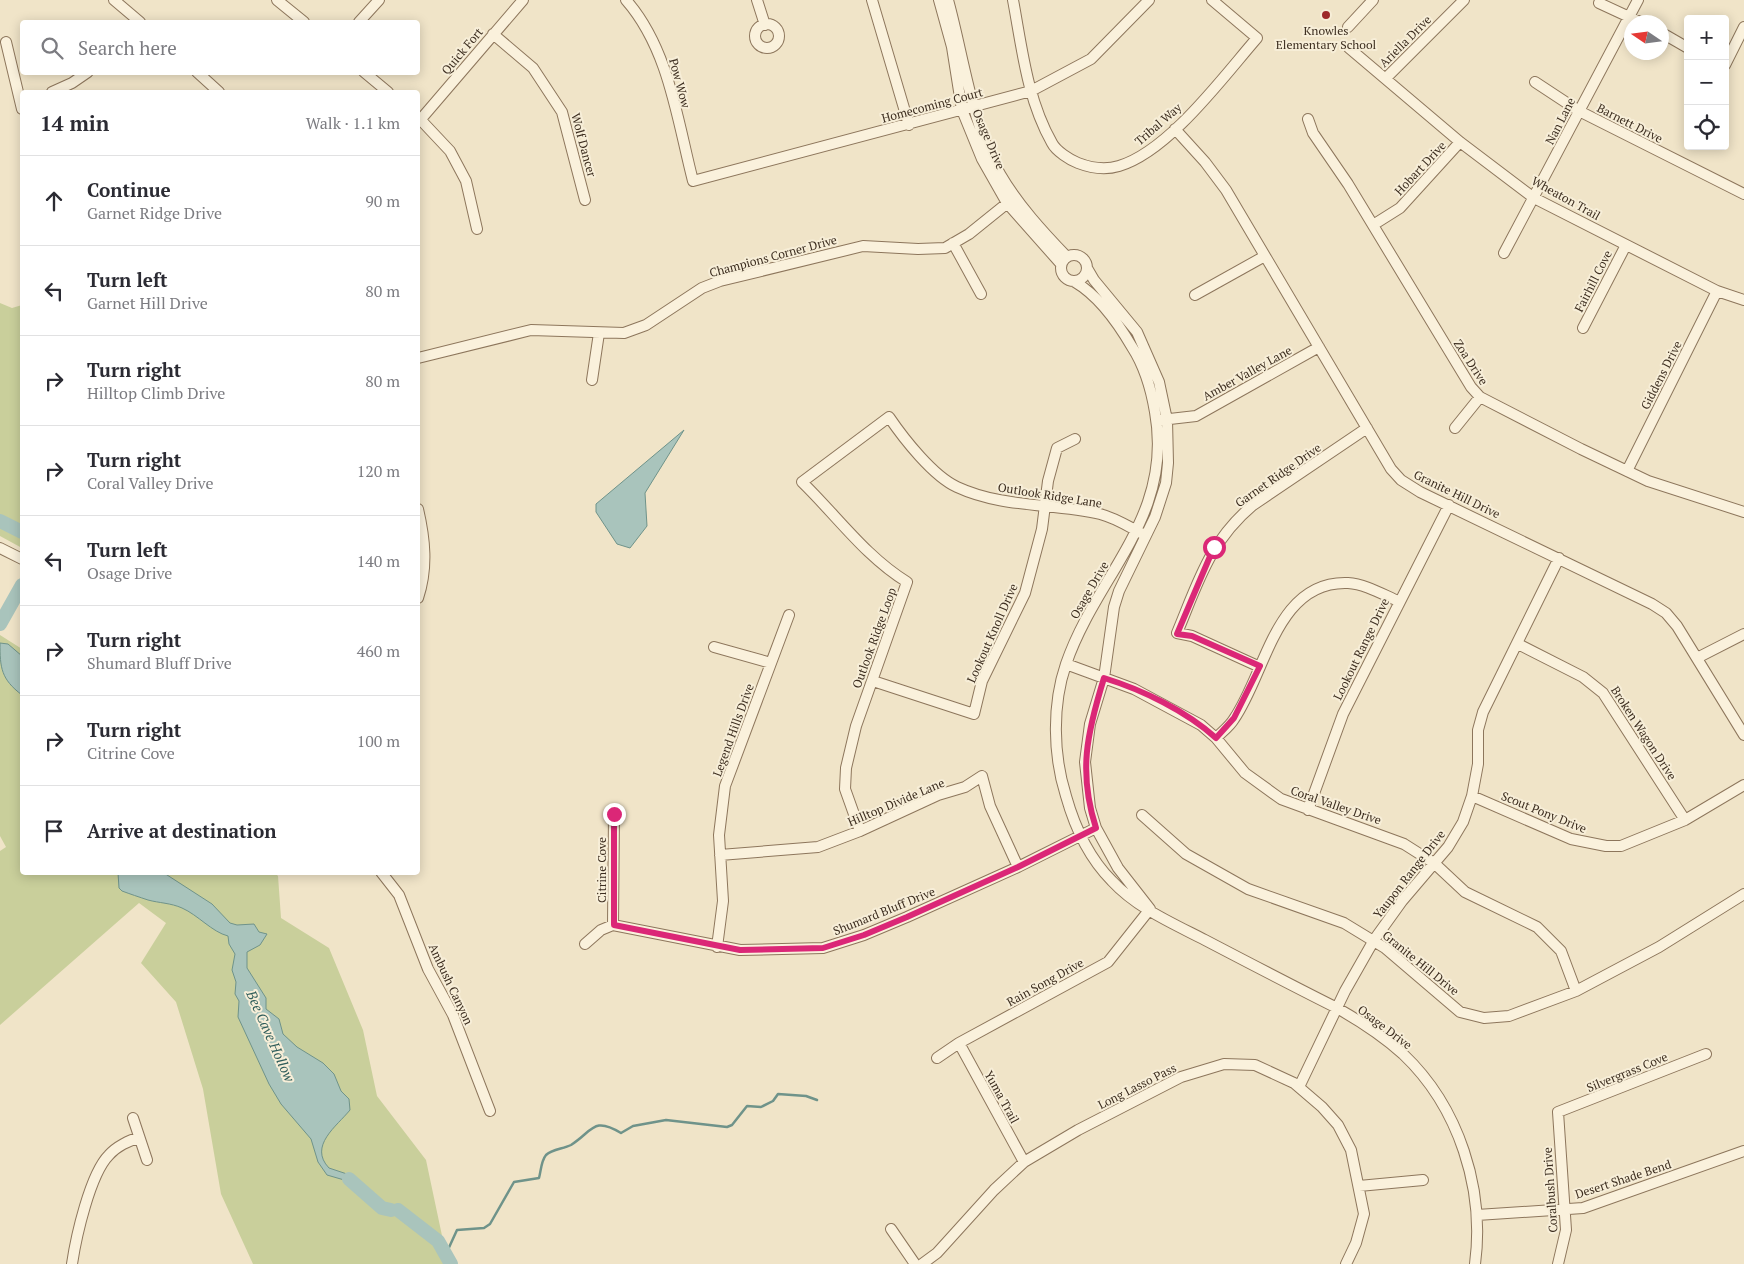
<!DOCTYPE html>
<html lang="en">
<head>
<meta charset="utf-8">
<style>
  body { margin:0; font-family:"PT Serif",serif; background:#f2f2f3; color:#2b2b33 }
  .controls { position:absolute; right:15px; top:15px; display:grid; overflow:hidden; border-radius:5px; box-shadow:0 2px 12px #0003 }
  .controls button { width:45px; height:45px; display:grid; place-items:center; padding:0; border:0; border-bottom:1px solid #e1e1e2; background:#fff; color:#2b2b33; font:25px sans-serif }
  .compass { position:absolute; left:1624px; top:15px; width:45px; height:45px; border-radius:50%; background:#fff; box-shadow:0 2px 12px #0003; rotate:283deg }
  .stop { position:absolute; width:15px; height:15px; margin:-11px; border:4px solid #db2777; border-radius:50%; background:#fff }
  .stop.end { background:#db2777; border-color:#fff; box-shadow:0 1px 5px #0008 }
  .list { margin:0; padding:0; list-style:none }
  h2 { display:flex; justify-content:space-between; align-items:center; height:65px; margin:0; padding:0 20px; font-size:21px }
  h2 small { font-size:16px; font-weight:400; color:#7c7c81 }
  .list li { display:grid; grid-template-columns:32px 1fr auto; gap:15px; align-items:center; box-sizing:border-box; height:90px; padding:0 20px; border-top:1px solid #e1e1e2 }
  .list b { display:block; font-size:19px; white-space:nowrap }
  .list p { margin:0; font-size:16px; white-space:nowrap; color:#7c7c81 }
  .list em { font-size:16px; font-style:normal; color:#7c7c81 }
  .icon { flex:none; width:28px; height:28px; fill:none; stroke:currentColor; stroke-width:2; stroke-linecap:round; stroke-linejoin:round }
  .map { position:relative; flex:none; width:1744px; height:1264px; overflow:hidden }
  .search { position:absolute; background:#fff; box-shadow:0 2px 12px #0003; left:20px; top:20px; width:400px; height:55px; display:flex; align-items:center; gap:12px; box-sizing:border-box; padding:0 18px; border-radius:5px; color:#7c7c81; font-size:19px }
  .panel { position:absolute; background:#fff; box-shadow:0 2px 12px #0003; left:20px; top:90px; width:400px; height:785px; border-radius:5px }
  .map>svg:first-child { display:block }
</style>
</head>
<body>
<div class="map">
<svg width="1744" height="1264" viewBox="0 0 1744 1264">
  <rect width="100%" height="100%" fill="#f0e4c8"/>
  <path fill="#c9cf9b" d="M0 303 12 308 22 305V548L0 536Z
    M0 635 22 649V872H274L278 876 281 918 329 948 363 1030 377 1096 426 1160 448 1264H253L221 1194 203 1089 176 1002 141 963 166 923 139 903 0 1025V851L6 847 0 836Z"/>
  <path fill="#a9c4bc" stroke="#6f938a" d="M684 430 645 493 647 526 630 548 617 544 596 512V504Z
    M0 643 8 644 22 656V695C1 679 0 668 0 643Z
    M118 873H164L212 904 230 923 237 925 254 924 259 932 267 934 260 945 247 952V968L266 998V1009L279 1019 283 1034 297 1047 323 1063 334 1074 341 1091 349 1099 350 1110C337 1126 308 1146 329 1168L356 1177 362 1190 351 1182 327 1175 318 1162 311 1139 281 1104 269 1084 238 1017 239 1001 235 994 236 982 232 970 235 954 229 944 228 936C212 932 198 915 182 908 171 903 159 903 148 900 139 897 130 894 122 891L119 888Z"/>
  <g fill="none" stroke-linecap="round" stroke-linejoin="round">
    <path stroke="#6f938a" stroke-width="2.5" d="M446 1254 457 1230 484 1228 490 1224 514 1182 539 1178C541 1171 541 1161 546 1155 552 1149 563 1149 571 1145 593 1131 593 1116 621 1133L633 1126 666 1120 727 1127 732 1125 747 1106 761 1107 773 1101 778 1094 806 1096 817 1100"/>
    <path stroke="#a9c4bc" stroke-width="14" d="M0 521 22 532
      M0 624 22 585
      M349 1179 382 1208 391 1210
      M398 1210 438 1241 451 1264"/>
    <defs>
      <path id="minor" d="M114 0 140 22
        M277 0 304 22
        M626 0C669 49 677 119 693 181L1031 91 1091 59 1149 0
        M757 0 765 25
        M872 0 909 125
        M939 0 952 47 962 110 982 159 1007 203 1061 264
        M948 0C963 54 972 126 1000 174 1018 205 1043 232 1067 257
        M1013 0C1022 48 1027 99 1052 143 1056 151 1070 160 1078 163 1091 168 1106 170 1119 166 1169 151 1223 77 1257 38L1212 0
        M1599 3 1640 22
        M359 22 379 0
        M755 36a12 12 0 1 1 24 0a12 12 0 1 1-24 0Z
        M1348 27 1373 0
        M1662 33 1688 48
        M493 34 533 68 562 112 585 200
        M6 42 22 109
        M1349 48 1460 142 1534 198 1717 291 1744 300
        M1725 65 1744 27
        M197 72 219 92
        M364 72 388 92
        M1386 78 1464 0
        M1535 82 1579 111 1744 194
        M52 92 72 83 88 72
        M418 117 450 151 466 181 477 229
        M421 119 523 0
        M1308 119 1313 133 1348 184 1471 387 1480 397 1581 449 1648 481 1744 512
        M1175 129 1205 162 1226 190 1391 469 1401 480 1420 492 1652 604 1666 613 1677 626 1744 735
        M1373 225 1400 208 1460 142
        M953 243 981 294
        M1504 253 1638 0
        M1061 268a13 13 0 1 1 26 0a13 13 0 1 1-26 0Z
        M1087 268 1094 280 1137 332 1159 382 1167 420 1168 463 1166 483 1155 517 1119 591 1114 607 1104 678 1090 724 1085 762 1090 808 1096 828 1118 868 1150 909
        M1075 282C1099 296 1118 323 1132 347 1145 367 1151 388 1155 412 1174 517 1097 574 1066 664 1052 705 1053 755 1066 796 1075 828 1088 857 1112 881 1137 908 1172 923 1205 940 1249 963 1293 986 1337 1008 1360 1021 1383 1036 1403 1054 1459 1107 1485 1189 1475 1264
        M1195 295 1265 256
        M1583 328 1626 245
        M418 358 531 330 624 333 646 325 702 288 720 281 863 246 918 249 945 248 969 234 1015 197
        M592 380 599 333
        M1161 420 1196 416 1319 347
        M1455 428 1480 397
        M1627 471 1717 291
        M418 509C425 539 428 568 418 598
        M0 548 22 559
        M1518 644 1583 677 1603 693 1685 820
        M714 647 771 663
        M1697 658 1744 634
        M1066 664 1134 689 1201 725 1216 738 1245 773 1281 799 1404 844 1434 863 1465 892 1537 927 1561 951 1576 991
        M1260 667 1192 636 1177 633C1198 583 1209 542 1253 505L1367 428
        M873 681 974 714 982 681 1025 593 1042 529 1048 481 1057 448 1075 439
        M1216 738C1222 732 1230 726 1234 719 1266 673 1276 580 1348 583 1365 584 1382 594 1398 601
        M1472 796 1571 839 1606 846H1621L1685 820 1744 785
        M1308 810 1343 714 1449 505
        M1142 815 1186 854 1248 889 1344 923 1385 948 1460 1012 1484 1018 1509 1016 1576 991 1659 947 1744 894
        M860 831 845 789 846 768 856 726 907 582C866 557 837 516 802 482L889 417C904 439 933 476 957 487 1002 508 1053 503 1100 514 1116 518 1131 528 1145 535
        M720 855 818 847 860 831 938 795 965 787 982 776 990 806 1018 867
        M381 872 399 895 428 969 453 1015 490 1111
        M613 925 614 814
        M585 944 601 930 613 925 740 950 823 948 864 935 907 917 1018 867 1096 828
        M717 947 723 901 719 835 725 786 789 615
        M959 1043 1024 1162
        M937 1058 959 1043 1108 962 1150 909
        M1299 1087 1345 991 1374 940 1402 901 1448 847 1463 822 1472 796 1478 764V730L1483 712 1559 558
        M133 1118 147 1160
        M1359 1186 1423 1180
        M1477 1215 1583 1208 1744 1151
        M891 1229 915 1264
        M72 1264C76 1237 90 1174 109 1155 116 1147 129 1140 139 1138
        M922 1264 937 1253 994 1190 1024 1162 1078 1130 1181 1077 1224 1064 1255 1065 1294 1083 1322 1107 1338 1125 1351 1150 1364 1214 1356 1243 1346 1264
        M1558 1264 1566 1230 1558 1112 1706 1054"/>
    </defs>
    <use href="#minor" stroke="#8d765c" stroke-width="12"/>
    <use href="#minor" stroke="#faf1dc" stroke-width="10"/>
  </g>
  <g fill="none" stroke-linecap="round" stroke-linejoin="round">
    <path stroke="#db2777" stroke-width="6" d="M614 814V925L740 950 823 948 864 935 907 917 1018 867 1096 828C1078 772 1087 733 1104 678 1143 690 1186 711 1216 738L1234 718 1260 666 1192 636 1177 634 1214 547"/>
  </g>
  <circle fill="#9e2a2b" stroke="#f7eed8" stroke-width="2" cx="1326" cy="15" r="5"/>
  <g text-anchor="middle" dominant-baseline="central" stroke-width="4" stroke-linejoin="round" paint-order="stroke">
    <g font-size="12" fill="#3d2e20" stroke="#f7eed8">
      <text x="1326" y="30">Knowles<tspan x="1326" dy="14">Elementary School</tspan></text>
    </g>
    <g font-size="12" fill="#3d2e20" stroke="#f7eed8">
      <text transform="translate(1405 41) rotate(-45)">Ariella Drive</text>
      <text transform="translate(462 51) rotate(-50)">Quick Fort</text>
      <text transform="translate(680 83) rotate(75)">Pow Wow</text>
      <text transform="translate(932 105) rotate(-15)">Homecoming Court</text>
      <text transform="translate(1560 121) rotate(-63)">Nan Lane</text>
      <text transform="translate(1630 123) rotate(27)">Barnett Drive</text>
      <text transform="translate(1158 124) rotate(-41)">Tribal Way</text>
      <text transform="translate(989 139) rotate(67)">Osage Drive</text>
      <text transform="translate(584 145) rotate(75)">Wolf Dancer</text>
      <text transform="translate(1420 168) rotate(-47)">Hobart Drive</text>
      <text transform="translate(1566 198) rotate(29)">Wheaton Trail</text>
      <text transform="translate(773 256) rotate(-15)">Champions Corner Drive</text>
      <text transform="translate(1593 281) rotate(-63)">Fairhill Cove</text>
      <text transform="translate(1471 362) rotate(57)">Zoa Drive</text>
      <text transform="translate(1247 373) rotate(-29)">Amber Valley Lane</text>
      <text transform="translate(1661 375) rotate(-63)">Giddens Drive</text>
      <text transform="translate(1278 475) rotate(-35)">Garnet Ridge Drive</text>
      <text transform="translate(1457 494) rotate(26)">Granite Hill Drive</text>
      <text transform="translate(1050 495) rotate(9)">Outlook Ridge Lane</text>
      <text transform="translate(1089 590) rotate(-60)">Osage Drive</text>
      <text transform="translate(992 633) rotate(-66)">Lookout Knoll Drive</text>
      <text transform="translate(874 638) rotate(-70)">Outlook Ridge Loop</text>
      <text transform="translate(1361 649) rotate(-64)">Lookout Range Drive</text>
      <text transform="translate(733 730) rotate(-70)">Legend Hills Drive</text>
      <text transform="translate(1644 733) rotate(57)">Broken Wagon Drive</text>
      <text transform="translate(896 802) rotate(-23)">Hilltop Divide Lane</text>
      <text transform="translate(1336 805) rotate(19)">Coral Valley Drive</text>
      <text transform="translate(1544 812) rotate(22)">Scout Pony Drive</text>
      <text transform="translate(601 870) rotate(-90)">Citrine Cove</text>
      <text transform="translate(1409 874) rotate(-52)">Yaupon Range Drive</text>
      <text transform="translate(884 911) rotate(-22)">Shumard Bluff Drive</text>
      <text transform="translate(1421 963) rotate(39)">Granite Hill Drive</text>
      <text transform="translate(1045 982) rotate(-29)">Rain Song Drive</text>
      <text transform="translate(451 984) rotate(65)">Ambush Canyon</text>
      <text transform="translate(1385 1027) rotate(37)">Osage Drive</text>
      <text transform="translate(1627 1072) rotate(-22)">Silvergrass Cove</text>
      <text transform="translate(1137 1086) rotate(-27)">Long Lasso Pass</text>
      <text transform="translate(1002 1097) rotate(61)">Yuma Trail</text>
      <text transform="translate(1623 1179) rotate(-18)">Desert Shade Bend</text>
      <text transform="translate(1550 1190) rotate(-94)">Coralbush Drive</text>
    </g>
    <g font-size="14" font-style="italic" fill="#2f5d5a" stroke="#f7eed8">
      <text transform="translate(271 1036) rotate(66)">Bee Cave Hollow</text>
    </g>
  </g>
</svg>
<div class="controls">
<button>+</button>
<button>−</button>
<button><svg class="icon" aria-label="locate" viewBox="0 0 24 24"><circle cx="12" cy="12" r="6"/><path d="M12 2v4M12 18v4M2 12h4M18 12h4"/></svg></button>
</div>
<svg class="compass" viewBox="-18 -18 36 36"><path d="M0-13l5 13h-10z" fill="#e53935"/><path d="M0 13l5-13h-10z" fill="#7c7c81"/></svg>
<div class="stop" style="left:1214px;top:547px"></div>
<div class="stop end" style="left:614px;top:814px"></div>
<div class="search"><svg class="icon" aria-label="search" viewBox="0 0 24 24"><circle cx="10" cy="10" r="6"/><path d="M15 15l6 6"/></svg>Search here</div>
<section class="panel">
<h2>14 min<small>Walk · 1.1 km</small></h2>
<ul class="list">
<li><svg class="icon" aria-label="ahead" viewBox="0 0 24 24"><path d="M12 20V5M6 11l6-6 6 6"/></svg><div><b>Continue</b><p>Garnet Ridge Drive</p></div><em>90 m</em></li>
<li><svg class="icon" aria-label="left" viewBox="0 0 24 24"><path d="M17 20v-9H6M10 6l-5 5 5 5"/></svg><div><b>Turn left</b><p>Garnet Hill Drive</p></div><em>80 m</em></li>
<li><svg class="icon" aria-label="right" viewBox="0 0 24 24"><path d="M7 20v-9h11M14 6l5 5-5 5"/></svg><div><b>Turn right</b><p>Hilltop Climb Drive</p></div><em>80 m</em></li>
<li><svg class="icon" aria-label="right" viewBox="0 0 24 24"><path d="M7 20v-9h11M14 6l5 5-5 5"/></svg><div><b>Turn right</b><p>Coral Valley Drive</p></div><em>120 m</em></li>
<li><svg class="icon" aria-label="left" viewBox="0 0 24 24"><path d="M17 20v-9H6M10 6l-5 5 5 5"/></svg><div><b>Turn left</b><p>Osage Drive</p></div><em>140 m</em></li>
<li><svg class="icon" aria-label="right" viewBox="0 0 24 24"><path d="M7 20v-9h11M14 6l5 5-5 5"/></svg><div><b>Turn right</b><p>Shumard Bluff Drive</p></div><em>460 m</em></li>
<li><svg class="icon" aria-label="right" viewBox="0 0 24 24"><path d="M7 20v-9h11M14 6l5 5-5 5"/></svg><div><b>Turn right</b><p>Citrine Cove</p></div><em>100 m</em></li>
<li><svg class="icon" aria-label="arrive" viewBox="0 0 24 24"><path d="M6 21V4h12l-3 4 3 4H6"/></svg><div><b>Arrive at destination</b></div></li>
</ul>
</section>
</div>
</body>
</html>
